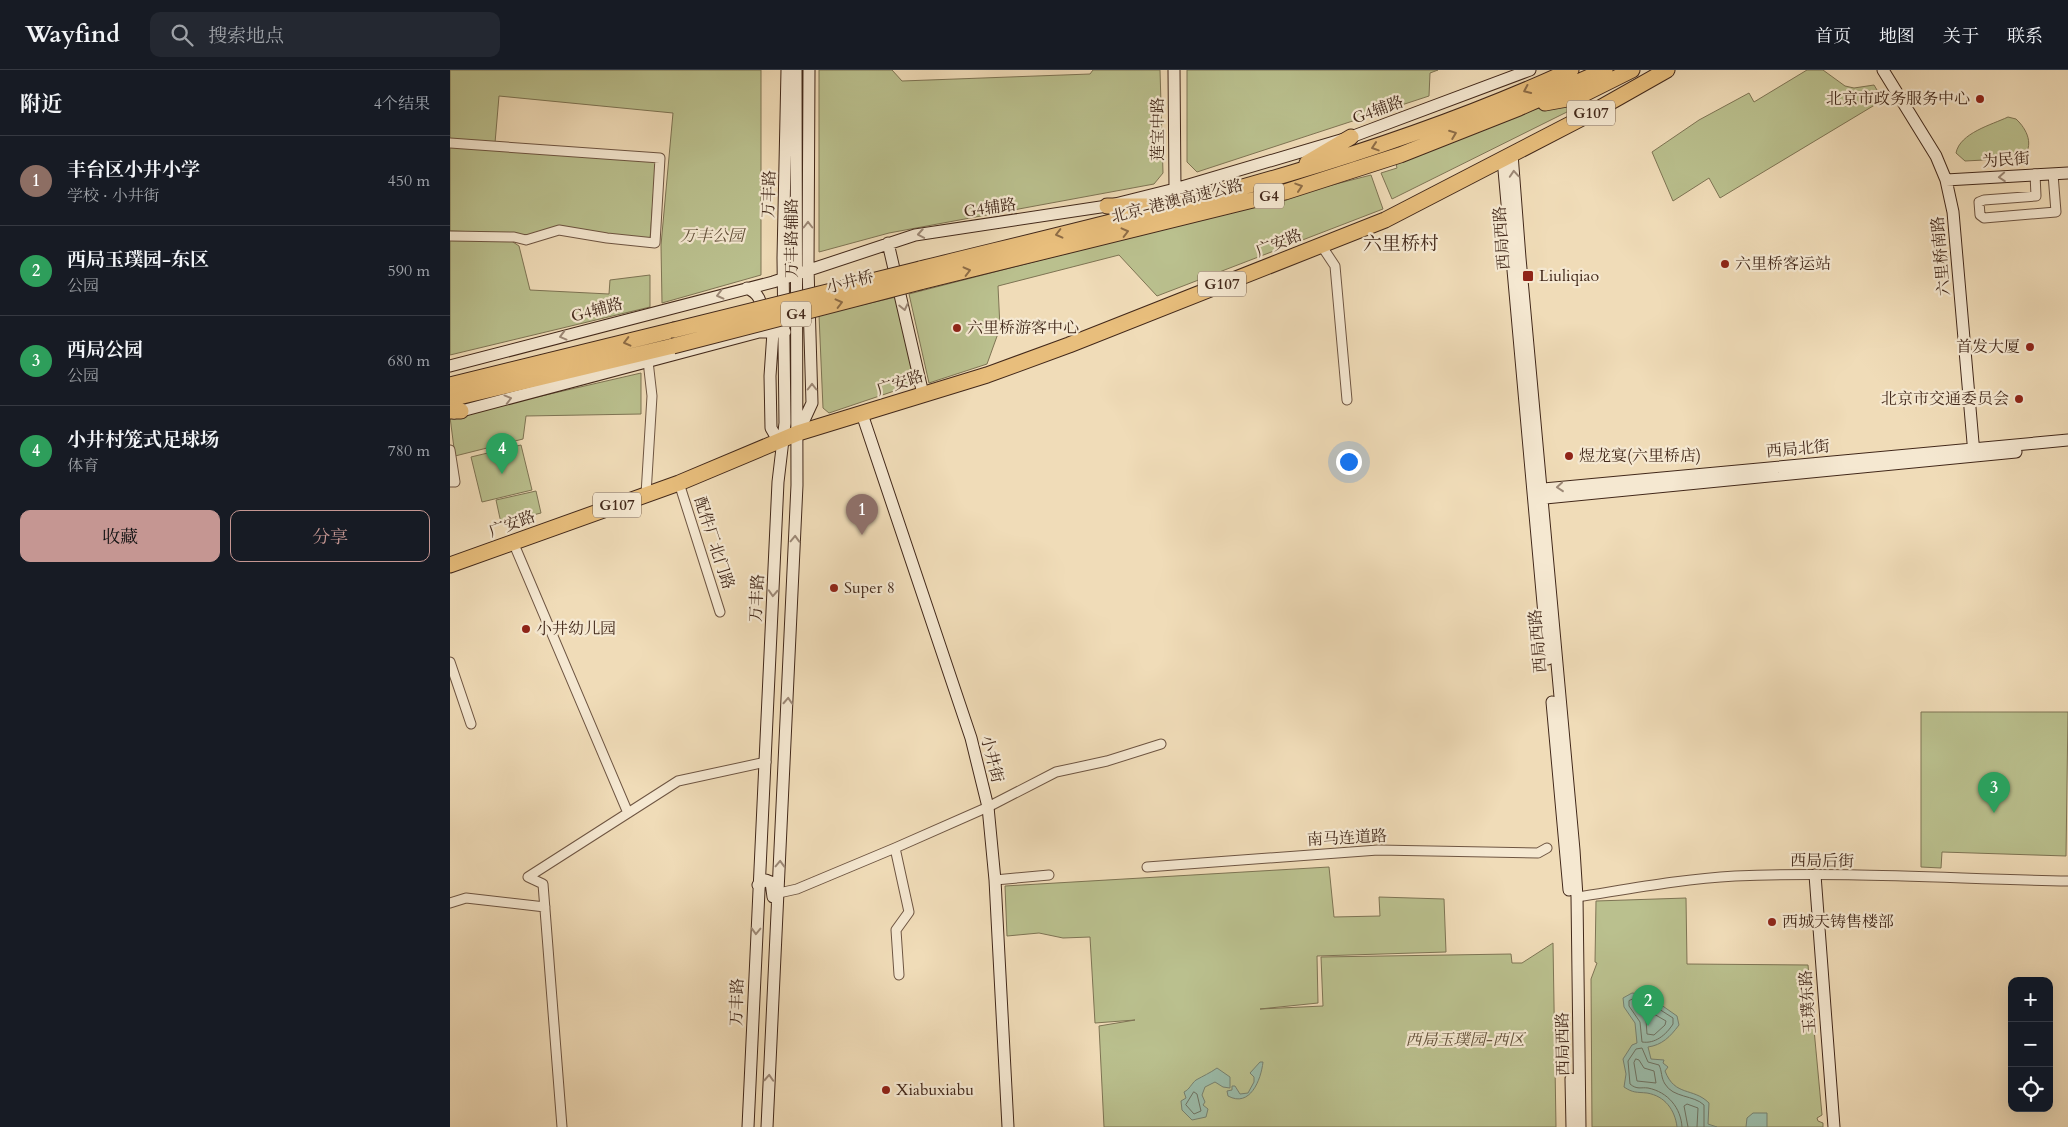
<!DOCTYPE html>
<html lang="zh">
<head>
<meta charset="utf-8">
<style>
  body { margin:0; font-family:Cardo,"Noto Serif SC",serif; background:#242831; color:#f1f3f6 }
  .controls { position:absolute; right:15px; bottom:15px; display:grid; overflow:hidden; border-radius:10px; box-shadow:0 5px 20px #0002 }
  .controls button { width:45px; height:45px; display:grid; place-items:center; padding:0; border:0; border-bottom:1px solid #363941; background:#171b24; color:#f1f3f6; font:25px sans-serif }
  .you { position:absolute; left:898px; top:391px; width:18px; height:18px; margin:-12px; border:4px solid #fff; border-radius:50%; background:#1a73e8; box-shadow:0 0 0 8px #1a73e833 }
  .badge { display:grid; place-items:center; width:32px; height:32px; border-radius:50%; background:#c59692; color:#fff; font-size:16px; font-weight:700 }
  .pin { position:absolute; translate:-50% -41px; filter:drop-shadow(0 1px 2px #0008) }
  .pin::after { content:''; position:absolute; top:26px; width:18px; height:15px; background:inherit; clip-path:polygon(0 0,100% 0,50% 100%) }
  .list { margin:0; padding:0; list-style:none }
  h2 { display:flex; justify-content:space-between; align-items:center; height:65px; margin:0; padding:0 20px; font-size:21px }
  h2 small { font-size:16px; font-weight:400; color:#9ea1a6 }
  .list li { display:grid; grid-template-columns:32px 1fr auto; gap:15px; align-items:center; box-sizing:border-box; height:90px; padding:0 20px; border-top:1px solid #363941 }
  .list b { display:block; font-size:19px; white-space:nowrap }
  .list p { margin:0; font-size:16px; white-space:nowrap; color:#9ea1a6 }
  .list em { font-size:16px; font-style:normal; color:#9ea1a6 }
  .actions { display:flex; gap:10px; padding:15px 20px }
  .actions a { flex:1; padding:11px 0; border:1px solid #c59692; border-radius:10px; text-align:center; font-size:18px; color:#c59692 }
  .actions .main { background:#c59692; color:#111 }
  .icon { flex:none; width:28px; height:28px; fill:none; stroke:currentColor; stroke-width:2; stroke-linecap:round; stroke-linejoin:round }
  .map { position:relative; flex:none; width:1618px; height:1057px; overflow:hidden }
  header { display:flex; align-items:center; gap:30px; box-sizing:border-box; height:70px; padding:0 25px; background:#171b24; border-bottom:1px solid #363941 }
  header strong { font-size:24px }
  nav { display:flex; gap:28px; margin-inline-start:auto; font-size:18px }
  .search { width:350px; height:45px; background:#242831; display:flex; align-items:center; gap:12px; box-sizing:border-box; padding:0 18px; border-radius:10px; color:#9ea1a6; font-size:19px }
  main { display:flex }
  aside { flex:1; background:#171b24 }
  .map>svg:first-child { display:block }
</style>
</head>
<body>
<header>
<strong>Wayfind</strong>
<div class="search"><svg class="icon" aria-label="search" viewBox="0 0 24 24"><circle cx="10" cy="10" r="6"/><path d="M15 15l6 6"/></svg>搜索地点</div>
<nav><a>首页</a><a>地图</a><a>关于</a><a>联系</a></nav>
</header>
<main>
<aside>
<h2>附近<small>4个结果</small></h2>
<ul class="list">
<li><span class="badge" style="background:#8d6e63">1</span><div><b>丰台区小井小学</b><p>学校 · 小井街</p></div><em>450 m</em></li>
<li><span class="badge" style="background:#2e9e5b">2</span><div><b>西局玉璞园-东区</b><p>公园</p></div><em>590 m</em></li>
<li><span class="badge" style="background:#2e9e5b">3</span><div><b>西局公园</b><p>公园</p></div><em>680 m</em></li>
<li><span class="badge" style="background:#2e9e5b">4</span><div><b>小井村笼式足球场</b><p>体育</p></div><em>780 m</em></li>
</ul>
<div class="actions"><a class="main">收藏</a><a>分享</a></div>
</aside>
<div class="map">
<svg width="1618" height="1057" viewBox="0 0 1618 1057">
  <rect width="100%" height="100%" fill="#f0dcb8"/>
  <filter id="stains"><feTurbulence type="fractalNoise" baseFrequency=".004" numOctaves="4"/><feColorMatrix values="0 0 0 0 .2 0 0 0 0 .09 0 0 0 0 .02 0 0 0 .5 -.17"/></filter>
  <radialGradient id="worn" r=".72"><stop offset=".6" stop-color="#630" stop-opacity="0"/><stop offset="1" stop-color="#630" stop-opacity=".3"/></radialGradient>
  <path fill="#bac08e" stroke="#7e7454" d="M0 0H311V205L212 233 211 175 223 43 49 26 45 73 0 70Z
    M369 0H442L452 11 640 4 643 0H710L713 103 704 114 439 163 369 182Z
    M737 0H988L980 3 979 26 747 102 737 92Z
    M1357 0H1373L1395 16 1404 18 1424 15 1433 30 1270 128 1259 108 1223 131 1202 82 1249 50 1299 23 1304 32Z
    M1133 28 1137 32 942 129 931 103 947 98 945 90 1019 65 1086 39Z
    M1558 47 1566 49C1577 59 1585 76 1572 88L1515 91 1506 83C1510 63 1541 55 1558 47Z
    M0 76 206 91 200 169 159 165 112 156 76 166 61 163 0 161Z
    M921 105 933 139 707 226 669 185 548 216 550 258 537 294 479 313 459 224Z
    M0 169 60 170 69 176 80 220 159 224 160 210 200 205V237L0 285Z
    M446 227 465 314 379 343 373 338 369 245Z
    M191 303V344L76 346 73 369 5 386 0 347Z
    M71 375 82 420 32 432 21 387Z
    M86 421 91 443 51 453 46 430Z
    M1471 642H1618L1616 786 1492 782 1491 798 1471 797Z
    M879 797 884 847 930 846 929 827 994 829 996 882 867 886 868 933 810 939 873 936 871 887 1061 884 1062 893H1072L1103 873 1106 1057H654L649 956 685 950 645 953 640 867 613 868 589 863 557 866 555 816Z
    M1236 828 1237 894 1358 895 1372 1045 1367 1048 1368 1051 1373 1053V1057H1142L1141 909 1147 893 1145 892 1146 831Z"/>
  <path fill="#9bbcaa" stroke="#778170" d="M1182 923 1197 925 1227 946 1229 955C1220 967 1212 975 1198 977L1201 989 1214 990 1213 993 1218 997 1215 1001C1225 1027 1243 1017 1259 1033L1258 1054 1267 1057H1227C1225 1040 1215 1026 1197 1023 1186 1022 1183 1023 1174 1017L1176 1004 1173 989 1182 975 1187 973 1185 953 1174 937 1173 928Z
    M810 992H813C811 1010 800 1038 778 1026L777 1021 782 1020V1016H785L790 1024 798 1023 804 1012V1007L800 1003Z
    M767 998 780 1007V1018L773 1017 765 1012 755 1017 752 1025 755 1032 753 1035 758 1039 756 1047 742 1050 732 1040 731 1031 736 1028 734 1022C740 1019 741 1014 746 1010 753 1006 760 1003 767 998Z
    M1303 1043H1317V1057H1296L1297 1048Z"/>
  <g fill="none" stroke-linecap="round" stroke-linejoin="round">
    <path stroke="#6e7262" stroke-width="1" d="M1183 929 1195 930 1223 948V954C1216 965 1205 974 1192 972L1190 952 1179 936V931Z
      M1190 936 1216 951 1215 955 1204 965 1197 964 1196 950 1189 939Z
      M1186 989 1189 990 1194 998 1204 1001 1206 1013 1187 1011 1184 993Z
      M744 1022 747 1024 751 1041 744 1044 736 1035Z
      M1232 1057C1231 1038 1218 1022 1198 1018 1191 1017 1187 1020 1180 1014L1178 991 1186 979 1192 978 1198 992 1209 995C1212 1001 1211 1008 1215 1014 1223 1028 1244 1025 1254 1035V1057
      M1238 1057 1234 1036 1237 1034 1248 1038 1247 1057"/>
    <defs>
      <path id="street" d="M0 73 210 88 205 173 157 168 109 160 76 170 64 167 0 166
        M1585 104 1586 126 1534 130 1529 132 1530 145 1534 148 1606 142 1603 104
        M871 175 885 196 897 330
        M0 380 5 412H0
        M229 413 270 542
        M196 424 202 326 198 291
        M63 472 178 743
        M0 592 21 654
        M445 778 459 842 446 860 449 905
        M697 797 928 780 1088 783 1097 778
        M545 810 599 805
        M329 823 347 819 445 778 538 737 606 702 657 691 711 674
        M1127 827C1179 819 1232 809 1285 806 1395 801 1507 809 1618 811
        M0 833 16 828 95 837
        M112 1057 93 814 78 807 228 711 316 692"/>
      <path id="secondary" d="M724 0 725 119
        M1433 0 1486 86 1496 110 1503 142 1524 384
        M1062 84 1070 188 1124 780 1127 827 1130 1057
        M1053 89 1098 589
        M1496 110 1618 103
        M438 173 473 324
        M297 218C310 224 311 231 312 245
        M329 256 323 262 320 306 321 358 325 365 332 370
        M0 296 323 212 465 165 657 136 725 119 901 67 1080 0
        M4 343 309 262H335
        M412 344 521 668 538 737 545 810 558 1057
        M350 359 362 333 358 198 359 0
        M1083 420 1618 370
        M1085 429 1566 382
        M1102 632 1119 820
        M1365 805 1384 1057
        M308 815 316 810 321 812 323 827
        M1121 1009 1122 1057
        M298 1057 328 412 335 353 333 188 337 0
        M317 1057 347 415 346 0"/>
      <path id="highway" d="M1095 33 1128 27 1182 0
        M857 93 901 67
        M657 136H698
        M470 199C692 144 912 96 1121 0
        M470 212 835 122 950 85 1069 38 1155 0
        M0 315 224 260
        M0 329 223 276
        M0 341H11
        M0 495 229 413 348 363 537 305 619 275 935 150 1134 47 1217 0"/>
    </defs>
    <use href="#street" stroke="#6e5542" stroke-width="11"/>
    <use href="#secondary" stroke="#42281a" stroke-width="13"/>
    <use href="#highway" stroke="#42281a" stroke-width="17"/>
    <use href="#street" stroke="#f5e8d1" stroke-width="9"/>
    <use href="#secondary" stroke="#f5e8d1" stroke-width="11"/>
    <use href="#highway" stroke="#e8be7c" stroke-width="15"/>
    <defs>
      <path id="highway-bridge" d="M224 260 470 199
        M223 276 470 212"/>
    </defs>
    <use href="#highway-bridge" stroke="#42281a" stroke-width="17" stroke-linecap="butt"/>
    <use href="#highway-bridge" stroke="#e8be7c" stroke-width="15"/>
  </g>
  <defs><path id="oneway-chevron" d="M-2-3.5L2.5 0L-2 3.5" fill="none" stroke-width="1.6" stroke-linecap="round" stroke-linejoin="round" transform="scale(1.25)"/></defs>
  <g stroke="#8d6c46">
    <use href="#oneway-chevron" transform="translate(1077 20) rotate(155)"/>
    <use href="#oneway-chevron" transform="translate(1003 64) rotate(-21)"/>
    <use href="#oneway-chevron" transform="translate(925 77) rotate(162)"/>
    <use href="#oneway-chevron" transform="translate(849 117) rotate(-18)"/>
    <use href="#oneway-chevron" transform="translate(675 162) rotate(-14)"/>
    <use href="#oneway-chevron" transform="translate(609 164) rotate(166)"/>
    <use href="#oneway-chevron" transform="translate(517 201) rotate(-14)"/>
    <use href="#oneway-chevron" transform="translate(389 233) rotate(-14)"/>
    <use href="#oneway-chevron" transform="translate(177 272) rotate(166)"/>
  </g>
  <g stroke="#9c8876">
    <use href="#oneway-chevron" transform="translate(1064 104) rotate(-94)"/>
    <use href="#oneway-chevron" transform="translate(1552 107) rotate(176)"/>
    <use href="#oneway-chevron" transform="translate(358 155) rotate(-90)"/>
    <use href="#oneway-chevron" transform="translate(471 164) rotate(170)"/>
    <use href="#oneway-chevron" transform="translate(270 225) rotate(166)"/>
    <use href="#oneway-chevron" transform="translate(454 237) rotate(77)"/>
    <use href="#oneway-chevron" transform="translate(113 266) rotate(165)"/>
    <use href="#oneway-chevron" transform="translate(362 317) rotate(-90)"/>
    <use href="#oneway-chevron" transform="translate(58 329) rotate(-15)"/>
    <use href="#oneway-chevron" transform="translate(1110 417) rotate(175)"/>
    <use href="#oneway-chevron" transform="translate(345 469) rotate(-88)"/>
    <use href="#oneway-chevron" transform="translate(323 523) rotate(93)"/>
    <use href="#oneway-chevron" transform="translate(338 631) rotate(-87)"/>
    <use href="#oneway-chevron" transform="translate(330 794) rotate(-88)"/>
    <use href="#oneway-chevron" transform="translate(306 861) rotate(92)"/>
    <use href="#oneway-chevron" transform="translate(319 1008) rotate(-87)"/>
  </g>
  <g fill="#8f2418" stroke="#f5e8d1" stroke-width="2">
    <circle cx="1530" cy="29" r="5"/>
    <circle cx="1275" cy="194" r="5"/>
    <rect x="1072" y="200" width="12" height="12" rx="2.5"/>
    <circle cx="507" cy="258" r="5"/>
    <circle cx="1580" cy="277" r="5"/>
    <circle cx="1569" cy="329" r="5"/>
    <circle cx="1119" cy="386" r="5"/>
    <circle cx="384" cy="518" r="5"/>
    <circle cx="76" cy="559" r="5"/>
    <circle cx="1322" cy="852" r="5"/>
    <circle cx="436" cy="1020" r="5"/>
  </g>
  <g text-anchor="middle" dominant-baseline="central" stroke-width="4.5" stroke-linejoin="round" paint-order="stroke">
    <g fill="#f5e8d1" stroke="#786251" stroke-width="1">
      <rect x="1117" y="30.5" width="48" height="25" rx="4"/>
      <rect x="804" y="113.5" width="30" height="25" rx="4"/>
      <rect x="748" y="201.5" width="48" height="25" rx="4"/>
      <rect x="331" y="231.5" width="30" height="25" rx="4"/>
      <rect x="143" y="422.5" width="48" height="25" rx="4"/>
    </g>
    <g font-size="15" font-weight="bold" fill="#42281a">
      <text x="1141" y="43">G107</text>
      <text x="819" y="126">G4</text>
      <text x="772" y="214">G107</text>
      <text x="346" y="244">G4</text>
      <text x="167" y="435">G107</text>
    </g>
    <g font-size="16" fill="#42281a" stroke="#f5e8d1" text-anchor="start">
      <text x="1520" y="29" text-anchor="end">北京市政务服务中心</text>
      <text x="1285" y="194">六里桥客运站</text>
      <text x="1089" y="206">Liuliqiao</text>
      <text x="517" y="258">六里桥游客中心</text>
      <text x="1570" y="277" text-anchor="end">首发大厦</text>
      <text x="1559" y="329" text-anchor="end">北京市交通委员会</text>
      <text x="1129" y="386">煜龙宴(六里桥店)</text>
      <text x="394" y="518">Super 8</text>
      <text x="86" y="559">小井幼儿园</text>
      <text x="1332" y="852">西城天铸售楼部</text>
      <text x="446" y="1020">Xiabuxiabu</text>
    </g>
    <g font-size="16" fill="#42281a" stroke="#f5e8d1">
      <text transform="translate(928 40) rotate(-20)">G4辅路</text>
      <text transform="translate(708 59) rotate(-90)">莲宝中路</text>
      <text transform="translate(1556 90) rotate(-4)">为民街</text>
      <text transform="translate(319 124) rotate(-88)">万丰路</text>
      <text transform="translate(727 131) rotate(-14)">北京-港澳高速公路</text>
      <text transform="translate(540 138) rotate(-8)">G4辅路</text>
      <text transform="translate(342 168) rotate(-90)">万丰路辅路</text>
      <text transform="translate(1052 168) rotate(-94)">西局西路</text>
      <text transform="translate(829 173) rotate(-22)">广安路</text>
      <text transform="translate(1491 186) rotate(-95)">六里桥南路</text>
      <text transform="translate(400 212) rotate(-14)">小井桥</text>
      <text transform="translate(147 240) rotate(-15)">G4辅路</text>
      <text transform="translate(450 313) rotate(-18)">广安路</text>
      <text transform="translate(1348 379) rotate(-5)">西局北街</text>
      <text transform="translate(62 454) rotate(-20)">广安路</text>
      <text transform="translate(264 473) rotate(72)">配件厂北门路</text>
      <text transform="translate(307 528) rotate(-87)">万丰路</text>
      <text transform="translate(1088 571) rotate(-95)">西局西路</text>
      <text transform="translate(542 689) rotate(76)">小井街</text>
      <text transform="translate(897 768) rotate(-3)">南马连道路</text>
      <text transform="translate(1372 791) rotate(1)">西局后街</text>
      <text transform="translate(287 932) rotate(-88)">万丰路</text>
      <text transform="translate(1358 932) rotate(-94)">玉璞东路</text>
      <text transform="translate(1113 974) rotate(-91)">西局西路</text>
    </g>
    <g font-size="16" font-style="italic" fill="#604e37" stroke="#f5e8d1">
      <text x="262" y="166">万丰公园</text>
      <text x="1015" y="970">西局玉璞园-西区</text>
    </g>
    <g font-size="19" fill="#42281a" stroke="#f5e8d1">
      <text x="951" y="174">六里桥村</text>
    </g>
  </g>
  <rect width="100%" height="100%" filter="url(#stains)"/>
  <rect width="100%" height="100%" fill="url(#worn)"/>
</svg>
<div class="controls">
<button>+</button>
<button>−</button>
<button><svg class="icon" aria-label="locate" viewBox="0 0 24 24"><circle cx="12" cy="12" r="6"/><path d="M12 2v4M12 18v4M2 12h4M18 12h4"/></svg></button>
</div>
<div class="you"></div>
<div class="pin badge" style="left:412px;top:465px;background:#8d6e63">1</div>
<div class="pin badge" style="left:1198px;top:956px;background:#2e9e5b">2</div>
<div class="pin badge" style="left:1544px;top:743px;background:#2e9e5b">3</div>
<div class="pin badge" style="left:52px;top:404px;background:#2e9e5b">4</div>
</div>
</main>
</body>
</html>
